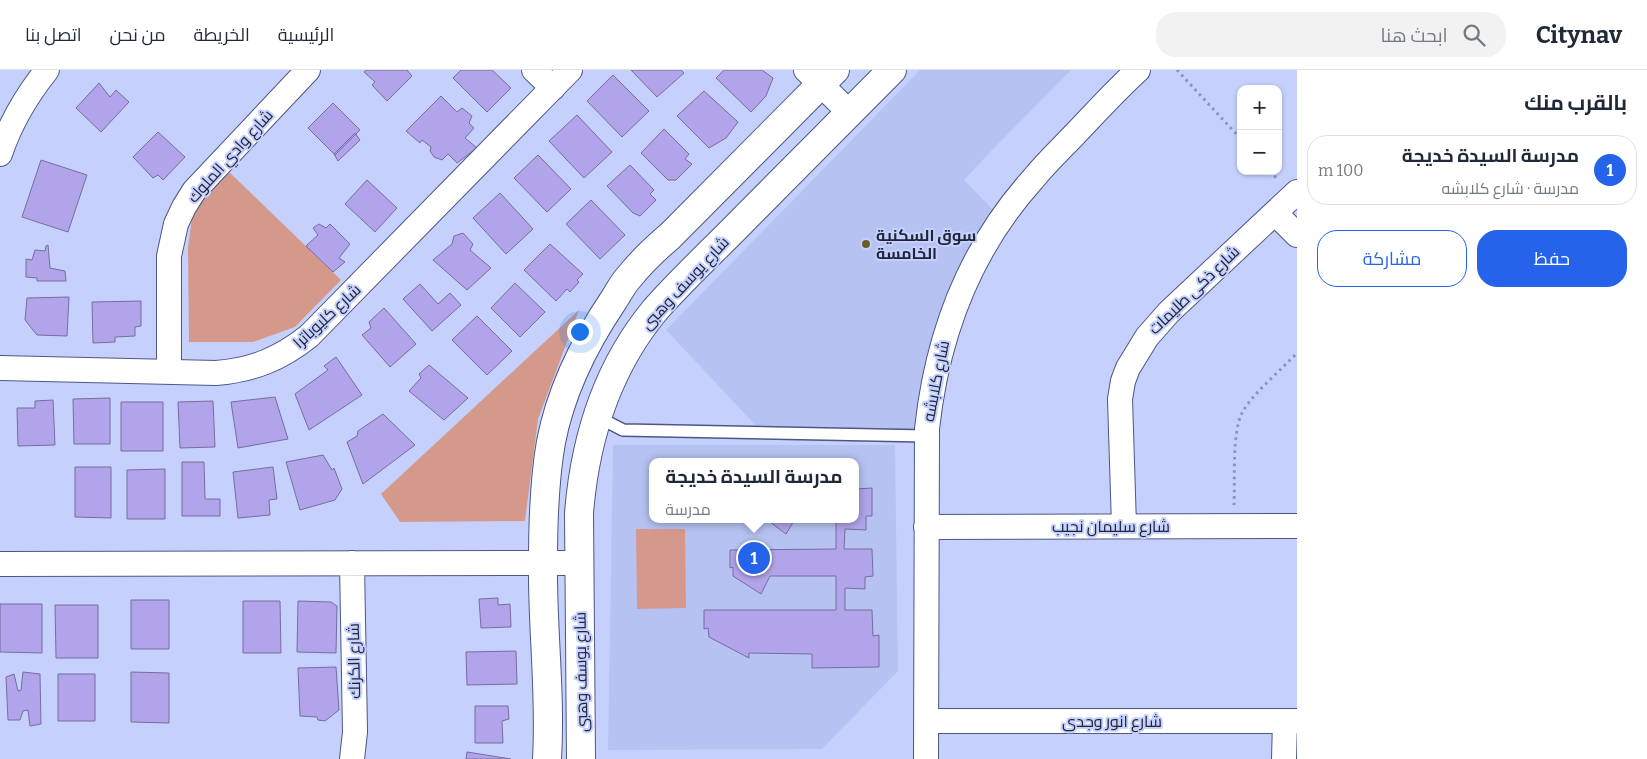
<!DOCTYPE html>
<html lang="ar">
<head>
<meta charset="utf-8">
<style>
  body { margin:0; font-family:Bitter,Cairo,serif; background:#f2f2f3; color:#1f2937; direction:rtl }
  .controls { position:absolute; right:15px; top:15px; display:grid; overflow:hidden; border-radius:10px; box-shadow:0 1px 4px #0004 }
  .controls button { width:45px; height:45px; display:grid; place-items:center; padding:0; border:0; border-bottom:1px solid #e0e1e3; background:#fff; color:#1f2937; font:25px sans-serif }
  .you { position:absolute; left:579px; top:261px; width:18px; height:18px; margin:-12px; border:4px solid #fff; border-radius:50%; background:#1a73e8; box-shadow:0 0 0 8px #1a73e833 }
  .badge { display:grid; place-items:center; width:32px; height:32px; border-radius:50%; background:#2563eb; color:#fff; font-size:16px; font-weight:700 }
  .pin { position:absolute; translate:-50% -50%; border:2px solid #fff; box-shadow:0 1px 5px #0006 }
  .popup { position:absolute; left:649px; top:388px; width:210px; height:65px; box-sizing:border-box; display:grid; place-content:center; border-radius:10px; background:#fff; filter:drop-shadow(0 1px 4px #0005); font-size:16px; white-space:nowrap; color:#747a83 }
  .popup b { font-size:19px; color:#1f2937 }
  .popup::after { content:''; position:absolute; left:50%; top:100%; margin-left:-10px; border:10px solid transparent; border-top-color:#fff }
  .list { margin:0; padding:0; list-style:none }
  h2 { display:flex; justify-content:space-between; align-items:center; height:65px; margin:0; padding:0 20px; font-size:21px }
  h2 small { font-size:16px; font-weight:400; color:#747a83 }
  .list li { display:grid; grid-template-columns:32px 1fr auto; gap:15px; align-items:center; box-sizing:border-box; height:70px; margin:0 10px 10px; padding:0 10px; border:1px solid #e0e1e3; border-radius:20px }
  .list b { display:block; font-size:19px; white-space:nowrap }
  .list p { margin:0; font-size:16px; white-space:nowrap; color:#747a83 }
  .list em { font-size:16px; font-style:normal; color:#747a83 }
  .actions { display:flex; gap:10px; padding:15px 20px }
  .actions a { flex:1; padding:11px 0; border:1px solid #2563eb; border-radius:20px; text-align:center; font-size:18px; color:#2563eb }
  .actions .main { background:#2563eb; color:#fff }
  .icon { flex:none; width:28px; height:28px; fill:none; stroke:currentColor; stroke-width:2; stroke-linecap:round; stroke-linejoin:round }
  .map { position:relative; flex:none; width:1297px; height:689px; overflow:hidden; direction:ltr }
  header { display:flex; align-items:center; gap:30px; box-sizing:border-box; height:70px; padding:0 25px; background:#fff; border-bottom:1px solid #e0e1e3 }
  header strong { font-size:24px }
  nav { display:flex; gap:28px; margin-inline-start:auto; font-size:18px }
  .search { width:350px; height:45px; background:#f2f2f3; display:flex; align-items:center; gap:12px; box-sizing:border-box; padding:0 18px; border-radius:20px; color:#747a83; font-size:19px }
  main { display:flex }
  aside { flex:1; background:#fff }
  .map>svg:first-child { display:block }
</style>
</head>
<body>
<header>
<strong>Citynav</strong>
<div class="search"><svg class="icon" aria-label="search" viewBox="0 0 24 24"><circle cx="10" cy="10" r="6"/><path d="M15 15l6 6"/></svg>ابحث هنا</div>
<nav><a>الرئيسية</a><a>الخريطة</a><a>من نحن</a><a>اتصل بنا</a></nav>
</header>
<main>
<aside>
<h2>بالقرب منك<small></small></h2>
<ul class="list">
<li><span class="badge">1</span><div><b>مدرسة السيدة خديجة</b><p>مدرسة · شارع كلابشه</p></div><em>100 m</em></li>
</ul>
<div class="actions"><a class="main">حفظ</a><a>مشاركة</a></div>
</aside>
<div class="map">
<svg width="1297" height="689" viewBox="0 0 1297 689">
  <rect width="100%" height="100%" fill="#c5d1fc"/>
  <path fill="#b6c3f2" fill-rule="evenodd" d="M920 0H1071L995 77 964 110 999 146 918 359 761 361 666 260Z
    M613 375H895L898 601 822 679 608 680ZM653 392H855V449H653Z"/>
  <path fill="#d5998c" d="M225 98 341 210 295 257 253 272H189L188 177 194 135Z
    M579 240 538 349 525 451 400 452 381 424Z
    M636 459H685L686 538 637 539Z"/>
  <path fill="#b1a4ea" stroke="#766d9e" d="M366 0H407L412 6 387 31 372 15 375 12 364 2Z
    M461 0H492L511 18 487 42 453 8Z
    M631 0H681L684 3 657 27Z
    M724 0H762L773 8 766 26 751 42 716 8Z
    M613 5 649 41 622 67 587 31Z
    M99 13 110 27 116 20 129 32 101 62 76 38Z
    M704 21 738 52 726 68 709 78 677 46Z
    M441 26 457 42 462 38 472 46 469 53 474 58 465 68 477 78 457 93 448 84 442 90 434 87 430 81 431 77 422 70 420 73 406 61Z
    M333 33 360 60 335 85 308 58Z
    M577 45 612 82 584 108 549 71Z
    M664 59 689 84 685 89 692 94 676 110H668L641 83Z
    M158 62 185 87 163 110 158 105 153 108 133 87Z
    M355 63 360 70 338 91 334 84Z
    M538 85 571 119 547 142 514 108Z
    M41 90 87 105 68 162 22 147Z
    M630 95 654 120 650 124 656 130 640 146 633 143 607 116Z
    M367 110 397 138 375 162 345 134Z
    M500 123 533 159 506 184 473 148Z
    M591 130 625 165 600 189 566 154Z
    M319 154 326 158 330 154 350 174 339 188 345 192 333 202 306 176 318 165 313 158Z
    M463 163 473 174 470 180 491 198 467 220 433 190 452 174 454 166Z
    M550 174 583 204 577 210 579 212 570 222 567 219 556 231 524 200Z
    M48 175 50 198 65 201 66 211H37V208L26 207V189L32 190 35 180 45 181 46 176Z
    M515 213 545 242 520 267 491 238Z
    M420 214 438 234 450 223 461 235 432 261 403 229Z
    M69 227 67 266 37 265 25 250 27 228Z
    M141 231V256L135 257V266L115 267V272L93 273 92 232Z
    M384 238 416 274 390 297 362 265 371 258 369 252Z
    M477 246 512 281 487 305 452 270Z
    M336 287 362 325 309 360 295 324 328 300 324 296Z
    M429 295 468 328 444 350 409 321 421 308 419 304Z
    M275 327 288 369 238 378 231 332Z
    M110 328V374H74L73 329Z
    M53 330 55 375 18 376 17 338H35V331Z
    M213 331 215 377 180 378 178 332Z
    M121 332H163V381H121Z
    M383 344 415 375 363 414 347 372 357 366 358 361Z
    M323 385 332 400 334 398 342 419 335 430 300 440 286 392Z
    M182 392H204L205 429H220V446H182Z
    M75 397H111V448L75 447Z
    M273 397 277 429 269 430 270 445 238 448 233 402Z
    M165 399V449H127V400Z
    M872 418V446H866V460L845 459 844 479H872L873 506 865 507V519L845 518V540H872L873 566 879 565V597L812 598V584L749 583V588L709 567 708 558 704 559V540H836V506H770L761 524 733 506V497L730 498V480L836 479V449H855V419Z
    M766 449H795L786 464Z
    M498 528V535L510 534 511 557 481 558 479 529Z
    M131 530H169V579H131Z
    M243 531H280L281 583H243Z
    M298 531 331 532 337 536 336 583 297 582Z
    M0 534H42V583L0 582Z
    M55 535H98V588H56Z
    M516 581 517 614 467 615 466 582Z
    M336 597 339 640 325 651 318 650 317 647 300 646 298 598Z
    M23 602 40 604 41 654 30 656 28 640 23 641 20 650H8L6 607 14 604 18 621 21 620Z
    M131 602 169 603V653L131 652Z
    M58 604H95V651H58Z
    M475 636H508L509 649 502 651 503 673H475Z
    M467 682 511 689H466Z"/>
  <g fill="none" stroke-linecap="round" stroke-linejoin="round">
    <defs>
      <path id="service" d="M596 346 623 360 926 366"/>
      <path id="minor" d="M534 0 553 18
        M806 0 850 43
        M0 84C10 54 27 25 47 0
        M1275 143 1297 165
        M0 298 216 303C253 300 280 289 309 266L570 0
        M169 302V186L176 154 184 137 194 121 308 0
        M1124 456 1120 329 1123 311 1128 298 1147 267 1169 242 1297 122
        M926 457 1297 456
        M352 493 355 662 352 689
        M0 494 579 493
        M926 651H1297
        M926 689 927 359C937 266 970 179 1033 109 1047 92 1062 78 1077 62 1097 41 1117 19 1138 0
        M1284 689 1285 651"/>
      <path id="tertiary" d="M547 689C551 623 542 558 543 492 543 453 544 411 551 372 561 320 584 274 613 231 619 222 623 213 630 206 642 191 656 178 670 166L835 0
        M581 689 579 443C585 369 607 298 655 240 683 208 715 179 745 148 794 99 843 49 892 0"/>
    </defs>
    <use href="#service" stroke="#4c5785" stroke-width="14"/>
    <use href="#minor" stroke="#4c5785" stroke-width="26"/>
    <use href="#tertiary" stroke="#4c5785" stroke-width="30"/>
    <path stroke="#8a94b7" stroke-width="3" stroke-dasharray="2.5 4" stroke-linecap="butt" d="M1177 0 1241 69
      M1270 101 1278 110
      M1234 435C1235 411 1232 362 1242 343 1252 324 1282 299 1297 283"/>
    <use href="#service" stroke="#fff" stroke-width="11"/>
    <use href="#minor" stroke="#fff" stroke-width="24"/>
    <use href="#tertiary" stroke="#fff" stroke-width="28"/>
  </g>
  <circle fill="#6b5b29" stroke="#c5d1fc" stroke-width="2" cx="866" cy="174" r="5"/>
  <g text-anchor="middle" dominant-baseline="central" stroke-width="4" stroke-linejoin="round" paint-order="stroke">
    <g font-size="16" fill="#20253a" stroke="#c5d1fc">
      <text transform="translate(230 86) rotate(-48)">شارع وادي الملوك</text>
      <text transform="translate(685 213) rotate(-47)">شارع يوسف وهبى</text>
      <text transform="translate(1194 220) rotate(-44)">شارع ذكى طليمات</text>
      <text transform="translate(327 246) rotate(-43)">شارع كليوباترا</text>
      <text transform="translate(936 311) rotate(-79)">شارع كلابشه</text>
      <text x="1111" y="456">شارع سليمان نجيب</text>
      <text transform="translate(354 591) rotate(-91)">شارع الكرنك</text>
      <text transform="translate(581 602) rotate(-91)">شارع يوسف وهبى</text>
      <text x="1112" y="651">شارع انور وجدى</text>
    </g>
    <g font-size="16" font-weight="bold" fill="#20253a" stroke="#c5d1fc" text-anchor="start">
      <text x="876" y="165">سوق السكنية<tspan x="876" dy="18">الخامسة</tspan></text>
    </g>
  </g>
</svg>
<div class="controls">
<button>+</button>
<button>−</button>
</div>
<div class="you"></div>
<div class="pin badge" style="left:754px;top:488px">1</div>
<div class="popup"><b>مدرسة السيدة خديجة</b>مدرسة</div>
</div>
</main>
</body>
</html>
